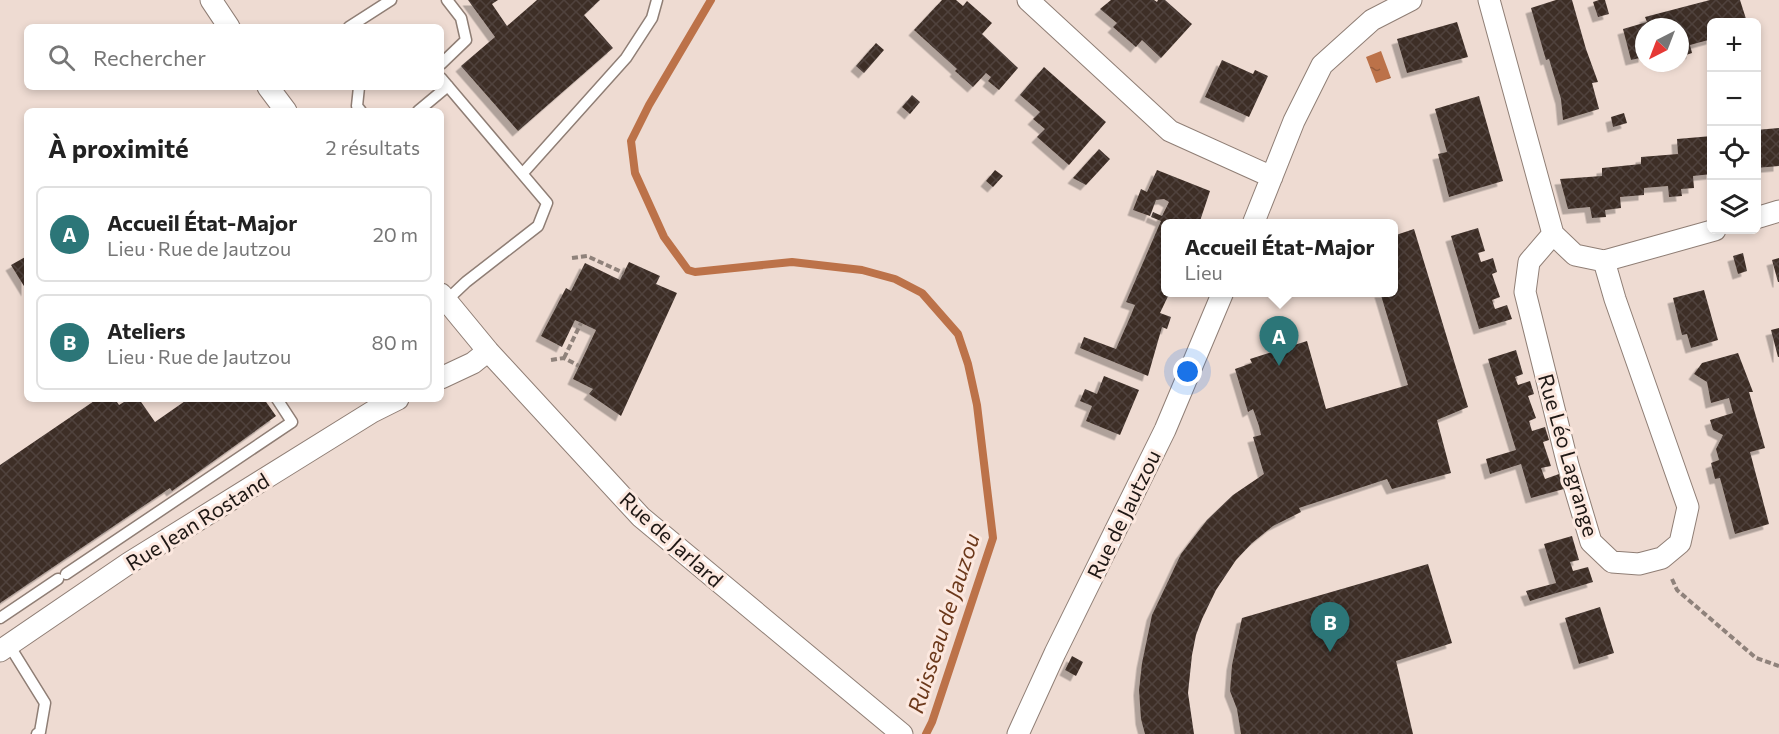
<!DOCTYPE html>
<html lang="fr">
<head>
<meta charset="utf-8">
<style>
  body { margin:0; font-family:Commissioner,sans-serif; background:#f6f6f6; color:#222 }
  .controls { position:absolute; right:18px; top:18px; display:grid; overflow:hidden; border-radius:9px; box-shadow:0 3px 9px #0003 }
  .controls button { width:54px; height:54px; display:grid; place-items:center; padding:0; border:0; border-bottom:2px solid #e0e0e0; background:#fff; color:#222; font:30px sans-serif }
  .compass { position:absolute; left:1635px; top:18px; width:54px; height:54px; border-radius:50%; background:#fff; box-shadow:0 3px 9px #0003; rotate:222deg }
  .you { position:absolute; left:1188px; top:372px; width:21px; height:21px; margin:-15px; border:4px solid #fff; border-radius:50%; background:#1a73e8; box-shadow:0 0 0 9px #1a73e833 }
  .badge { display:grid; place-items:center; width:39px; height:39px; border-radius:50%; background:#2c7678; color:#fff; font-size:20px; font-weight:700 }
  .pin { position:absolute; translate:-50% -50px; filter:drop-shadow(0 2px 3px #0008) }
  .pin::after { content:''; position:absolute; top:32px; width:21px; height:18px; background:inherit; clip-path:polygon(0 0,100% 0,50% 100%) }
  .popup { position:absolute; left:1161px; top:219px; width:237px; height:78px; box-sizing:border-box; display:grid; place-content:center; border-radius:9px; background:#fff; filter:drop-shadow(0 2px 4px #0005); font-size:20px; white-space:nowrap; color:#767676 }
  .popup b { font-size:22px; color:#222 }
  .popup::after { content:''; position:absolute; left:50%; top:100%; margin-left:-12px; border:12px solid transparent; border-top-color:#fff }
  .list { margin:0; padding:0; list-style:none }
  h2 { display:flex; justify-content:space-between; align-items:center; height:78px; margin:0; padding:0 24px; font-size:26px }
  h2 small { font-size:20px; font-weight:400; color:#767676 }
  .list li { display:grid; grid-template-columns:39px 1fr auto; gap:18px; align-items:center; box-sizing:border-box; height:96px; margin:0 12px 12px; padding:0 12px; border:2px solid #e0e0e0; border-radius:9px }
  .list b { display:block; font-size:22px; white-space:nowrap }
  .list p { margin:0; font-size:20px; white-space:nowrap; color:#767676 }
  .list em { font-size:20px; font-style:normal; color:#767676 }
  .icon { flex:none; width:33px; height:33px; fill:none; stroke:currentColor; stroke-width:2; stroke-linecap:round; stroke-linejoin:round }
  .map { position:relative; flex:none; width:1779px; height:734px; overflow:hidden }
  .search { position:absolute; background:#fff; box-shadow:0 3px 9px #0003; left:24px; top:24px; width:420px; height:66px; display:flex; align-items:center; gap:15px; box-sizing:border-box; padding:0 21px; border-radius:9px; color:#767676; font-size:22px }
  .panel { position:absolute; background:#fff; box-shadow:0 3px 9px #0003; left:24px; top:108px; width:420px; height:294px; border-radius:9px }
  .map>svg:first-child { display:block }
</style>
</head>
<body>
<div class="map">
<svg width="1779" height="734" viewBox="0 0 1779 734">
  <defs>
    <pattern id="water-ripples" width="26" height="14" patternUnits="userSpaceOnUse" patternTransform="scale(1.5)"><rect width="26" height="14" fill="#bc7249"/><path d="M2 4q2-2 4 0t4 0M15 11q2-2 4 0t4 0" fill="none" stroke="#985d3c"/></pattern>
    <pattern id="building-cross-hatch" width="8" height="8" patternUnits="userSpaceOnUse" patternTransform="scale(1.5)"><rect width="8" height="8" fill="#3d2e27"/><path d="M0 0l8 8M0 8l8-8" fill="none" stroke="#50433d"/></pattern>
    <filter id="shadow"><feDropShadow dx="-5.5" dy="5.5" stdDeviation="0" flood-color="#0004"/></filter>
  </defs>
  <rect width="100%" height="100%" fill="#eedbd2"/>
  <path fill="url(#water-ripples)" d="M1381 51 1391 78 1376 83 1366 57Z"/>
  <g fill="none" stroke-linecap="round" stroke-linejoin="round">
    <path stroke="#bc7249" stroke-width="8" d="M711 0 649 105 631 141 635 173 664 237 688 270 695 272 792 262 862 270 895 279 922 293 958 334 968 364 977 405 993 538 932 722 926 734"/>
  </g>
  <path fill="url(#building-cross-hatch)" filter="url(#shadow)" d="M468 0H498L492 4 507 26 537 0H600L584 15 613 48 518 131 461 66 495 37Z
    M942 0H956L963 6 967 1 992 23 982 34 1018 68 999 90 988 81 991 77 986 73 973 87 955 71 957 69 914 30Z
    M1111 0H1154L1157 2 1158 0H1165L1192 24 1161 58 1142 40 1136 47 1113 27 1117 23 1100 9Z
    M1556 0H1572L1586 49 1598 82 1592 83 1599 109 1563 120 1561 99 1549 59 1546 60 1531 8Z
    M1599 0H1605L1609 14 1598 17 1593 2Z
    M1710 0H1740L1747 22H1712V39L1690 45 1692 53 1680 57V27H1644V57L1631 60 1623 29 1647 22 1645 17Z
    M1457 22 1468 57 1407 73 1397 39Z
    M876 43 884 50 864 73 856 66Z
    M1222 60 1253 74 1255 70 1268 76 1249 117 1205 97Z
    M1044 67 1106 122 1069 165 1037 137 1045 129 1033 119 1040 112 1020 95Z
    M912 95 920 102 910 114 902 107Z
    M1479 96 1503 181 1449 197 1438 154 1447 152 1435 109Z
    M1624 113 1627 123 1613 127 1611 117Z
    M1779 128V166L1756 168V130Z
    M1712 136V174L1693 176 1694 188 1681 189 1682 196 1669 197 1668 186 1644 188V195L1620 197 1621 208 1605 210 1606 217 1592 218 1590 207 1568 209 1560 179 1602 176V168L1641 164V157L1678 154 1677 139Z
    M1099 149 1110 159 1086 185 1073 178Z
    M995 170 1003 176 993 187 986 181Z
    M1157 170 1210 191 1199 224H1165V292H1170L1160 313 1171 317 1167 329 1162 327 1148 376 1080 348 1084 337 1116 349 1131 315 1135 305 1126 302 1161 221 1151 217 1153 212 1162 216 1169 202 1164 199 1156 200 1150 216 1133 210 1141 189 1147 192Z
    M1478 228 1485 251 1478 253 1481 262 1493 258 1497 272 1492 274 1500 297 1492 300 1495 309 1507 305 1512 319 1479 329 1451 236Z
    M1414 229 1468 407 1437 420 1451 473 1392 489 1387 479 1299 508 1301 512 1273 526 1252 543 1236 560 1216 590 1202 619 1196 635 1192 655 1188 693 1194 734H1145L1141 719 1139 690 1142 663 1152 615 1163 592 1181 554 1207 520 1233 495 1264 474 1253 437 1261 435 1259 426 1253 409 1248 412 1235 369 1252 363 1250 359 1307 341 1326 409 1408 385 1380 292H1393V236Z
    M1743 253 1747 271 1738 274 1733 256Z
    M27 256V291L11 265Z
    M1779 258V282H1778L1772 260Z
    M629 262 660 276 656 284 677 293 621 416 589 394 593 389 573 379 596 330 575 320 562 347 541 336 566 288 571 291 585 263 620 280Z
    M1704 290 1718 340 1691 348 1687 334 1682 335 1673 298Z
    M1779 328V357H1778L1771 330Z
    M1516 350 1523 374 1515 377 1518 385 1530 381 1534 394 1528 396 1536 418 1529 421 1532 431 1545 427 1549 440 1543 442 1551 466 1541 468 1545 479 1559 474 1564 489 1531 498 1521 464 1490 474 1486 459 1516 450 1488 359Z
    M1738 353 1753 392H1749L1765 448 1750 452 1769 524 1735 534 1720 478 1715 479 1711 463 1719 460 1716 449 1723 435 1713 430 1710 420 1733 413 1729 398 1711 403 1707 382 1694 374 1702 363Z
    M1104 376 1139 390 1120 435 1086 421 1092 406 1080 401 1085 389 1097 394Z
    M97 399H115L119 405 129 399H139L155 422 188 399H264L276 416 172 491 170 488 0 603V465Z
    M1572 536 1579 560 1570 562 1573 571 1588 567 1593 582 1530 601 1526 591 1556 583 1544 544Z
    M1428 564 1452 643 1396 661 1413 734H1241L1237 709 1230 691 1232 665 1242 618Z
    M1600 607 1614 653 1579 664 1565 618Z
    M1072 656 1083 662 1076 676 1065 670Z"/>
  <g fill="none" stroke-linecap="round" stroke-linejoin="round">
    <defs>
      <path id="service" d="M349 27 391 0
        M441 64 466 40 461 18 447 0
        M441 78 547 203 538 226 466 282 447 300
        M359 87 357 106 361 111
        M418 111 448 86
        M523 173 626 58 652 18 657 0
        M66 574 292 422 277 399
        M0 618 58 579
        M9 645 45 703 40 732 37 734"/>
      <path id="minor" d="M211 0 229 27
        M1028 0 1170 131 1272 177
        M1489 0 1553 234 1575 255 1604 261 1615 299 1688 507 1680 543 1662 558 1639 564 1612 562 1591 542 1568 465 1525 292 1529 262 1553 234
        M268 87 286 111
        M1756 218 1779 211
        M1253 224 1294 121 1322 65 1372 20 1411 0
        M1604 261 1715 230
        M441 294 488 351 641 517 902 734
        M441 378 473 363 488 351
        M0 651 129 563 372 412 398 399
        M1018 734 1055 653 1165 430 1223 292"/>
    </defs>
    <use href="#service" stroke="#8f7e75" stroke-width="13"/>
    <use href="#minor" stroke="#8f7e75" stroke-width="23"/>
    <path stroke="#8f827b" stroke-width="4" stroke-dasharray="6 3" stroke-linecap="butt" d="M572 258 587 256 624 273
      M564 358 581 323
      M551 360 564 358 579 366
      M1672 579 1677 590 1756 658 1779 666"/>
    <use href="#service" stroke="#fff" stroke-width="10"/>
    <use href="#minor" stroke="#fff" stroke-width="21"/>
  </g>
  <g text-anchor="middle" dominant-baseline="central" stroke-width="6" stroke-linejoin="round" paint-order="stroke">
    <g font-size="21" fill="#1e1714" stroke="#fce8df">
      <text transform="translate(1569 455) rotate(74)">Rue Léo Lagrange</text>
      <text transform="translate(1123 514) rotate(-64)">Rue de Jautzou</text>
      <text transform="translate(197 521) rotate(-32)">Rue Jean Rostand</text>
      <text transform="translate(672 539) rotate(42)">Rue de Jarlard</text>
    </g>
    <g font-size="22" font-style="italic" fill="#6c391b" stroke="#fce8df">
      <text transform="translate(943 623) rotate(-72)">Ruisseau de Jauzou</text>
    </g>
  </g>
</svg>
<div class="controls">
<button>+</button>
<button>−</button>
<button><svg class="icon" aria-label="locate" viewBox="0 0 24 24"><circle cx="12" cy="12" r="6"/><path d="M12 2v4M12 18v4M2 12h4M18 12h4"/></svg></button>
<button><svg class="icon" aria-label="layers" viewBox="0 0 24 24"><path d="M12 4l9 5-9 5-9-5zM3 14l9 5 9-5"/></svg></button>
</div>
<svg class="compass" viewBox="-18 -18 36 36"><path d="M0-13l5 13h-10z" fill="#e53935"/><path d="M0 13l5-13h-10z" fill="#767676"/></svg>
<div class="you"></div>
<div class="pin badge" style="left:1279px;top:366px">A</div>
<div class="popup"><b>Accueil État-Major</b>Lieu</div>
<div class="pin badge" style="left:1330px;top:652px">B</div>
<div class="search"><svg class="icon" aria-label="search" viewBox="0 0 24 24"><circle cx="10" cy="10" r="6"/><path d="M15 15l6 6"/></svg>Rechercher</div>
<section class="panel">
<h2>À proximité<small>2 résultats</small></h2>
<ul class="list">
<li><span class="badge">A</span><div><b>Accueil État-Major</b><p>Lieu · Rue de Jautzou</p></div><em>20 m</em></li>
<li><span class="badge">B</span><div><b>Ateliers</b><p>Lieu · Rue de Jautzou</p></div><em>80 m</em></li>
</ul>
</section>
</div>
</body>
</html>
